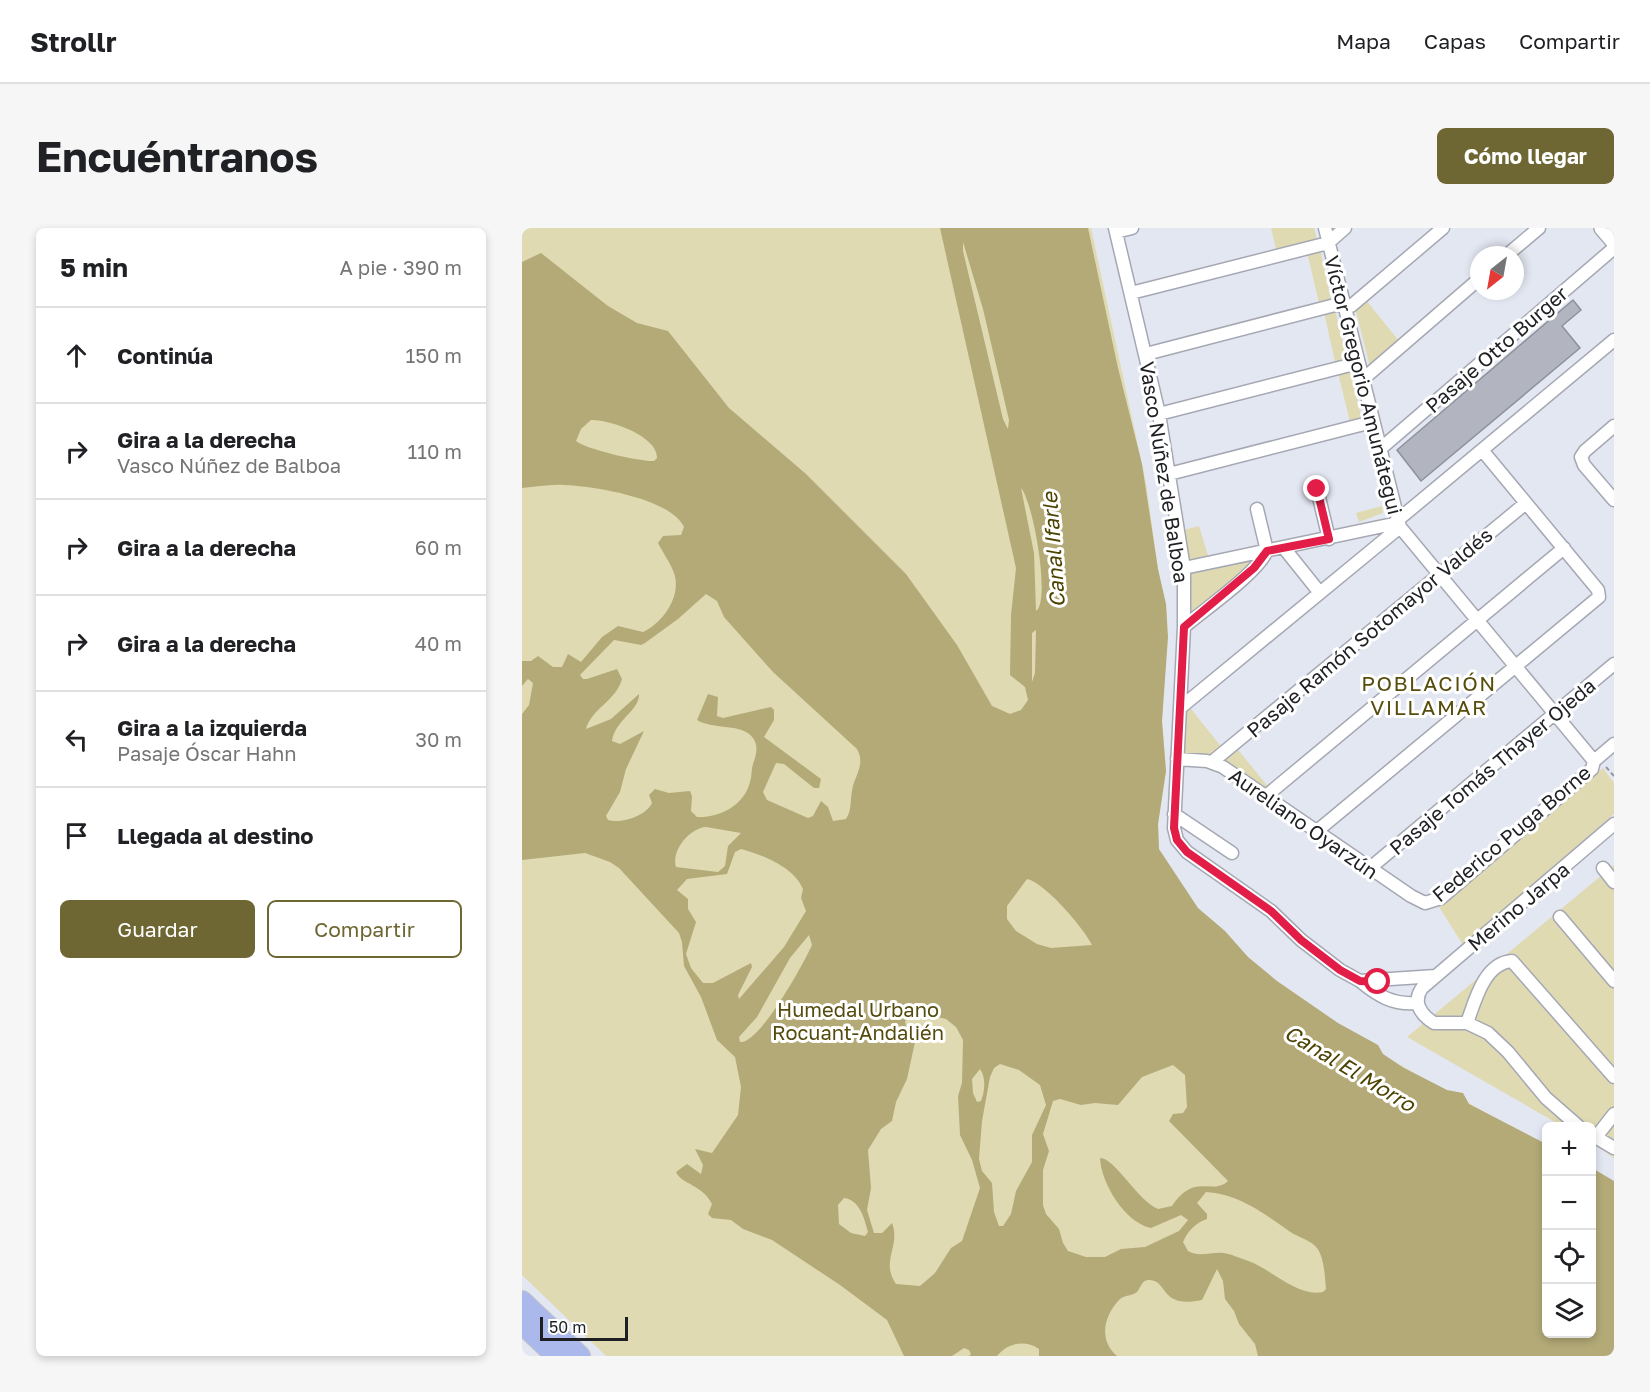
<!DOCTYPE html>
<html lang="es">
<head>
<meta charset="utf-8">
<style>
  body { margin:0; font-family:"Golos Text",sans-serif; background:#f6f6f6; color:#202124 }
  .controls { position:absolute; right:18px; bottom:18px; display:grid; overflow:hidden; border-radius:9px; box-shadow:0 3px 9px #0003 }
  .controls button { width:54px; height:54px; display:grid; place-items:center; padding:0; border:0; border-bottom:2px solid #e0e0e0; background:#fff; color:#202124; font:30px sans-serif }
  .compass { position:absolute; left:948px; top:18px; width:54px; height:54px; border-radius:50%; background:#fff; box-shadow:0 3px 9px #0003; rotate:211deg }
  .scale { position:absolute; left:18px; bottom:15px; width:88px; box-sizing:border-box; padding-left:6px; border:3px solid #1e1f23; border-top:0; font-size:16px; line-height:21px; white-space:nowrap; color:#1e1f23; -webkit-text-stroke:4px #fff; paint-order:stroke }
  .stop { position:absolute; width:18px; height:18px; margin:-14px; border:4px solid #e11d48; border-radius:50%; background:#fff }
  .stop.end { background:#e11d48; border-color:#fff; box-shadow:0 2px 6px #0008 }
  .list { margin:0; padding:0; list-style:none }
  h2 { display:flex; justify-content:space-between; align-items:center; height:78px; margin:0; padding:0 24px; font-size:26px }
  h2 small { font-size:20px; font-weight:400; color:#757577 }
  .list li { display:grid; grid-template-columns:39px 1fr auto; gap:18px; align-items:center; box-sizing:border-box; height:96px; padding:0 24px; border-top:2px solid #e0e0e0 }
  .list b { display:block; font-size:22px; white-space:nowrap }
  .list p { margin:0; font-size:20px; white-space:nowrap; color:#757577 }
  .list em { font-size:20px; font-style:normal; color:#757577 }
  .actions { display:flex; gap:12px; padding:18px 24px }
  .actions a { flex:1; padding:14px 0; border:2px solid #6f6733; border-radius:9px; text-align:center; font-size:21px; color:#6f6733 }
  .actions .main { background:#6f6733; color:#fff }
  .icon { flex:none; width:33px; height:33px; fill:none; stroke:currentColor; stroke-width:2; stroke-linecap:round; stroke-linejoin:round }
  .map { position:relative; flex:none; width:1092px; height:1128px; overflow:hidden; border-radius:9px }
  header { display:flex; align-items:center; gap:36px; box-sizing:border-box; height:84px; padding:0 30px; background:#fff; border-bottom:2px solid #e0e0e0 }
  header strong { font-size:28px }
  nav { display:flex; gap:33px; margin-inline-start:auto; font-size:21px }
  .intro { display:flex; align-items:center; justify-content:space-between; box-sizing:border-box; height:144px; padding:0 36px }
  h1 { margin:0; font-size:42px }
  .button { padding:15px 27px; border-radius:9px; background:#6f6733; color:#fff; font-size:21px; font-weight:700 }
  main { display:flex; gap:36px; padding:0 36px }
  aside { flex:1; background:#fff; border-radius:9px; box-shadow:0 3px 9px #0003 }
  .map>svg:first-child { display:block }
</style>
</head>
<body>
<header>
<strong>Strollr</strong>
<nav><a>Mapa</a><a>Capas</a><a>Compartir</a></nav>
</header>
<div class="intro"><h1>Encuéntranos</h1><a class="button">Cómo llegar</a></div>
<main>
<aside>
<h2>5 min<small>A pie · 390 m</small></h2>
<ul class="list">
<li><svg class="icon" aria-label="ahead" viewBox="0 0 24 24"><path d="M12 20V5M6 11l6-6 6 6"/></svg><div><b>Continúa</b></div><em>150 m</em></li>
<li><svg class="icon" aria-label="right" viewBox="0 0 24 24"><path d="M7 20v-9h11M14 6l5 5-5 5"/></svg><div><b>Gira a la derecha</b><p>Vasco Núñez de Balboa</p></div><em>110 m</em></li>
<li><svg class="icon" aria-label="right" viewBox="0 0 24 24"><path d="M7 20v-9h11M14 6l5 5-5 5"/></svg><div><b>Gira a la derecha</b></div><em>60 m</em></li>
<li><svg class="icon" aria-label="right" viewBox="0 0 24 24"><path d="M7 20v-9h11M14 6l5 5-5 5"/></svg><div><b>Gira a la derecha</b></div><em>40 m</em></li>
<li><svg class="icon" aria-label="left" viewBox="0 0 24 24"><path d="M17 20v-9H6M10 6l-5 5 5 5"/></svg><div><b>Gira a la izquierda</b><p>Pasaje Óscar Hahn</p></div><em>30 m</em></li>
<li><svg class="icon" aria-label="arrive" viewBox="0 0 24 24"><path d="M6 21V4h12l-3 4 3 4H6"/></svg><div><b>Llegada al destino</b></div></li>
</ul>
<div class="actions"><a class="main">Guardar</a><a>Compartir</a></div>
</aside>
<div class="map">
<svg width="1092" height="1128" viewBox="0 0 1092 1128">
  <rect width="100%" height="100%" fill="#e3e7f2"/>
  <path fill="#e0dab3" d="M0 0H569L624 255 636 341 645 386 640 493 644 543 636 596 637 621 642 632 628 620 679 688 740 747 824 807 1024 918V1106H1070L1092 1128H84L0 1047Z
    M749 0H792L795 12 754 21Z
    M798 21 809 72 797 75 785 24Z
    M844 72 877 113 848 139 833 80Z
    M813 82 825 131 813 134 802 84Z
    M828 142 840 192 828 194 816 145Z
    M860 278 861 285 837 294 834 285Z
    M677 298 688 334 663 339 657 303Z
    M743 325 663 397V341Z
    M665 476 702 522 690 533 656 530Z
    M713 518 748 561 743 566 699 535Z
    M1081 540 1092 555V586L941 717 917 679Z
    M1092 637V930L1070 915V898H1040L885 809Z"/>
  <path fill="#b3aa78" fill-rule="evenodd" d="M418 0H566L596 140 620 236 636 341 644 376 646 409 640 493 644 543 636 596 637 621 676 680 703 703 726 729 755 753 816 795 856 817 861 826 882 840 925 862 941 865 947 876 1024 916V1106H1070V940L1092 953V1128H736L733 1116 717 1096 712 1083 703 1071 701 1053 695 1041 680 1072C638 1081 646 1053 628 1052 620 1051 619 1059 615 1064 610 1068 603 1067 598 1071 582 1087 576 1112 595 1128H517V1121C503 1111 485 1115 475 1128H447L449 1126 447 1122 442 1120 430 1128H382L365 1092 318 1057 250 1012 221 1001 209 992 190 990 186 986 190 976C181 957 159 956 154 944L165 936 179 946 181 937 173 921 190 925 216 887 219 859 213 829 195 812 179 769 162 738 160 714 157 705 97 640 88 634 63 625 0 632V486L7 477 11 455 6 451 0 458V433H9L16 428 31 439H40L46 426 59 434 80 409 96 398 121 404C141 395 160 368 152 345 148 334 141 325 136 315L141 308 159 307 162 299C149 270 70 258 42 257 28 256 14 259 0 260V34L19 25 86 78 115 95 146 103 207 180 284 246 384 346 435 417 470 478 488 486 499 482 506 472 503 459 488 447 489 387 494 340ZM441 14 461 81 487 192 486 201 481 191 441 23ZM69 192C87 191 136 208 135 230L132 233C119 234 63 221 54 213L59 201ZM499 260C511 273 529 373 514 383L512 325ZM184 366 195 373 202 389 251 444 335 521C344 537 332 548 330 563 328 573 330 582 324 591L311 593 306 579 299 573 291 588 286 590 245 572 241 564 254 535 262 536 292 560H297L299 551 242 509 252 492V482L249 479 201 490 195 488 196 469 186 466 175 492C191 502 221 495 231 510 237 519 234 527 231 536 229 542 230 548 228 554 222 578 197 590 175 589L169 583 170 568 168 563 147 565 133 561 127 567 130 575C124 588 99 596 86 592L84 588 98 564 104 541 122 503 98 516 90 513C93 492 118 482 117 466L89 491 64 501C70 480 94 473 100 451L95 441 65 451H61L58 447 92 412 119 417 123 415 156 391ZM514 402 513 445 510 454V405ZM184 599 219 605 206 618 203 638 196 644 154 639C149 622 168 600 184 599ZM219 621C241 627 272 639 281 661L279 670 284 683 262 719 217 771 216 767 230 739 229 735 191 755H181L169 740 164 726 174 694 166 681V671L155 662 165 651 205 646 213 624ZM505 651C522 654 562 700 570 717L529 720 515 716 494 703 485 691V678ZM287 707 290 717C282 735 237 817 218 814L217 809 235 789 268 730ZM401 786 424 791 434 799 441 812 440 855 436 868 438 907 450 932 458 960 440 1013 429 1020 413 1045 398 1058 374 1056C358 1033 379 1018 370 995L360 1005H352L345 982 349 960 346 922 359 901 370 893 374 874 385 851 393 814 385 803 383 793 387 790ZM478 836 497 842 518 857 524 877 510 907V934L494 963 489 986 481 998H477L472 984 470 955 460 943 457 931 460 893 468 849 472 840ZM651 837 663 847 665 879 661 885 651 886 647 893 706 953C690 968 673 944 650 978L636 981C616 973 593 930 578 930 579 955 603 995 629 1000L659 987 666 992 657 1003 623 1019 599 1021 583 1029H564L546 1023 541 1015 537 1001 524 986 521 977V942L527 923 521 906 531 873 538 871 559 877 573 875 596 877 620 849ZM458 841C464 849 463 863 459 873L455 874 451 865 450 851ZM684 964C717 966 741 985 767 1003 775 1009 789 1012 795 1020 802 1029 803 1049 804 1061L801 1064C776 1069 751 1043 729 1034 720 1031 712 1027 702 1025 690 1023 678 1030 666 1023L661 1014C666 1003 673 995 685 991V986L675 975ZM322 970C338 972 342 990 346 1004L343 1008 329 1005 317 996 316 977Z"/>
  <path fill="#b2b5c0" stroke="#8e919c" stroke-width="1.5" d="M1051 72 1059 82 1040 98 1058 120 899 253 875 222Z"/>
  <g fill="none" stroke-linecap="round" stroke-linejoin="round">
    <defs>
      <path id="minor" d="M593 0 637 186 662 340V399L652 600 655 612 665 624 749 683 779 712 818 742 838 753 914 748
        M803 0 878 299 1072 533
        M594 4 610 0
        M985 27 1017 0
        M609 65 806 15 823 0
        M624 126 813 77 829 78 921 0
        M840 152 957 51
        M637 186 836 135
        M1092 198 1063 223 1059 229 1062 237 1092 272
        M857 222 1092 20
        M647 246 850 194
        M795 261 807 311
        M762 320 798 365
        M662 340 871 296 1092 112
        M662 399C684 380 733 347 745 323L735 281
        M658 480 878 299
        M655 531 685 533 701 539 889 668 903 675 919 670 1070 541 1072 533
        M1072 533 1092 516
        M690 534 1004 275
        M744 568 1042 320
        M652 586 710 625
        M795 603 1077 369 1076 362 960 222
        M848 640 1092 436
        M1081 640 1092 654
        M1038 689 1092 753
        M838 753C856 768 871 777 895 775
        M945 795C953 773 962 735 990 733L1092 849
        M1056 898 1024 870 986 824 966 805 945 795H912C899 787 890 774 900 760L1092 596
        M1070 907 1092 920
        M1074 909 1092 886"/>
      <path id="tertiary" d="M1080 0 1092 14"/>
      <path id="trunk" d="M0 1073 58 1128
        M0 1096 34 1128"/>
    </defs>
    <use href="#minor" stroke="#a5a8b3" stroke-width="15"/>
    <use href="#tertiary" stroke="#a5a8b3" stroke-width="18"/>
    <use href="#trunk" stroke="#c4c5c6" stroke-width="22"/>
    <path stroke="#94979f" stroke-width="2" stroke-dasharray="4.5 3" stroke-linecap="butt" d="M1084 539 1092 548"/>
    <use href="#minor" stroke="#fff" stroke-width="12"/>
    <use href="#tertiary" stroke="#fff" stroke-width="15"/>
    <use href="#trunk" stroke="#abb8ec" stroke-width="20"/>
  </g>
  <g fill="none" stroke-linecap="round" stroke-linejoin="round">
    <path stroke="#e11d48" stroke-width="8" d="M795 261 807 311 745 323 732 340 662 399 652 600 655 612 665 624 749 683 779 712 818 742 838 753 856 754"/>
  </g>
  <g text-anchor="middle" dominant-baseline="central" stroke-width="6" stroke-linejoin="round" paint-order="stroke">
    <g font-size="20" fill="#1e1f23" stroke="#fff">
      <text transform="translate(974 121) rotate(-41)">Pasaje Otto Burger</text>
      <text transform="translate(842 157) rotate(76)">Víctor Gregorio Amunátegui</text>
      <text transform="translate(643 244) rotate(81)">Vasco Núñez de Balboa</text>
      <text transform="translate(847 404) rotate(-40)">Pasaje Ramón Sotomayor Valdés</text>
      <text transform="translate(970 538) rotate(-40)">Pasaje Tomás Thayer Ojeda</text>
      <text transform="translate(782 595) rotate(35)">Aureliano Oyarzún</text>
      <text transform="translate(989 605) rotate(-40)">Federico Puga Borne</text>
      <text transform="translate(996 678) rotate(-40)">Merino Jarpa</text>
    </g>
    <g font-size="20" fill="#544b0c" stroke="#fff">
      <text x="336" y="781">Humedal Urbano<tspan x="336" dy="23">Rocuant-Andalién</tspan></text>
    </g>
    <g font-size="21" font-style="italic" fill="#4d4301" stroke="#fff">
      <text transform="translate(531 322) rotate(-94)">Canal Ifarle</text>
      <text transform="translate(828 840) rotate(31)">Canal El Morro</text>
    </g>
    <g font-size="21" letter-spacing="1.5" fill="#574d0d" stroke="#fff">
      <text x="907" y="455">POBLACIÓN<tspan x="907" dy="24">VILLAMAR</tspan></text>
    </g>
  </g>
</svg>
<div class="controls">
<button>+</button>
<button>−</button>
<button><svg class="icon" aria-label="locate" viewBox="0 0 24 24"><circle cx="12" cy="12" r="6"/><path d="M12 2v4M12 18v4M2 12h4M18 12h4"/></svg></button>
<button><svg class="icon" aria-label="layers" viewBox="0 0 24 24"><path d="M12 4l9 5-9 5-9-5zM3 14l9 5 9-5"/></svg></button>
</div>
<svg class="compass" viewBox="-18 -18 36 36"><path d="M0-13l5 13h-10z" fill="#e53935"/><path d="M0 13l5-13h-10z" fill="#757577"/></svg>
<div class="scale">50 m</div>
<div class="stop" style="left:856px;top:754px"></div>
<div class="stop end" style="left:795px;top:261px"></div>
</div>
</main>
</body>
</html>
